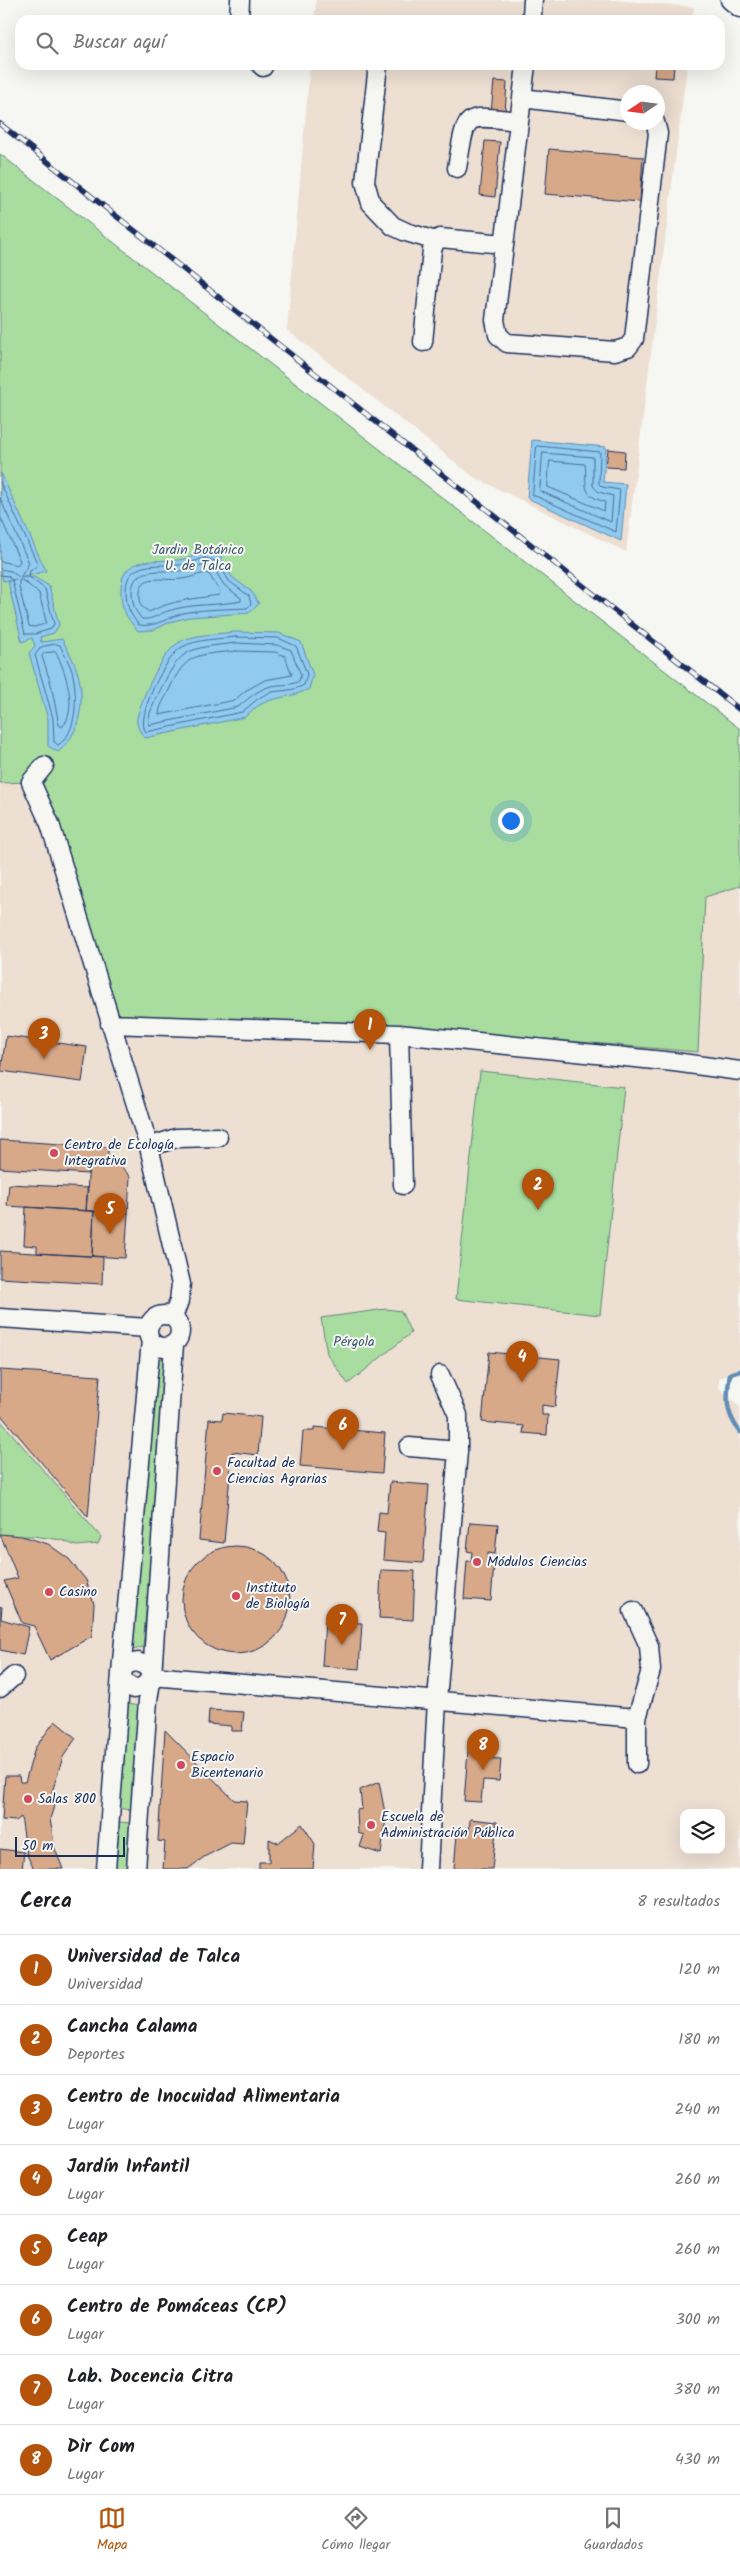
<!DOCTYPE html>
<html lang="es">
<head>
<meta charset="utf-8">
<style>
  body { margin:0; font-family:Kalam,sans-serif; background:#f2f2f2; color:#202124 }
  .controls { position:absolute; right:15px; bottom:15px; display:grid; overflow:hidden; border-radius:10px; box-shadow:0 5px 20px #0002 }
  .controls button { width:45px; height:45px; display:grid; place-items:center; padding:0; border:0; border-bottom:1px solid #e0e0e0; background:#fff; color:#202124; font:25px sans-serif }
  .compass { position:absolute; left:620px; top:85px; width:45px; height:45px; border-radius:50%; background:#fff; box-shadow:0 5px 20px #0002; rotate:257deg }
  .scale { position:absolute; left:15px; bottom:12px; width:110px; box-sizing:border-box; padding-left:5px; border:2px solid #1b2f5e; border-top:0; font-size:14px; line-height:18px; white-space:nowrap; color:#1b2f5e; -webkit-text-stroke:4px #f6f6f2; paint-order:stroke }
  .you { position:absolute; left:510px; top:820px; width:18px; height:18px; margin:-12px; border:4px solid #fff; border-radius:50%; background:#1a73e8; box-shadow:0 0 0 8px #1a73e833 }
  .badge { display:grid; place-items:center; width:32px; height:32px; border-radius:50%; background:#b45309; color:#fff; font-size:16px; font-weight:700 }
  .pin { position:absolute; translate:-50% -41px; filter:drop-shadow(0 1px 2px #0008) }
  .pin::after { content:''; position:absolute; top:26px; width:18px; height:15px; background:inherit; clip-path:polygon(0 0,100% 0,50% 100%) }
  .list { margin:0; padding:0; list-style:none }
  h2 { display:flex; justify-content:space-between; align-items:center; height:65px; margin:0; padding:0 20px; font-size:21px }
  h2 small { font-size:16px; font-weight:400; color:#757577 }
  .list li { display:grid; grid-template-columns:32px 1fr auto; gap:15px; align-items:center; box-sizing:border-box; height:70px; padding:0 20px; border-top:1px solid #e0e0e0 }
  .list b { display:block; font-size:19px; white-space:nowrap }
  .list p { margin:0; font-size:16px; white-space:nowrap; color:#757577 }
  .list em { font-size:16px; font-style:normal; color:#757577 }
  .icon { flex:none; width:28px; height:28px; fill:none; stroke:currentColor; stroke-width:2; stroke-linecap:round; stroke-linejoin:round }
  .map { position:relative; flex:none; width:740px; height:1869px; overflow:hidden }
  .search { position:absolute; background:#fff; box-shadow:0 5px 20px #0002; left:15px; right:15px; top:15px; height:55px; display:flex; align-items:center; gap:12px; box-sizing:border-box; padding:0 18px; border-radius:15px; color:#757577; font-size:19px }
  .sheet { height:625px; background:#fff }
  nav { display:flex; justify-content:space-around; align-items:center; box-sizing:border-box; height:70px; border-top:1px solid #e0e0e0; background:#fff; font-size:14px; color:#757577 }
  nav a { display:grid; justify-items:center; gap:2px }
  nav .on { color:#b45309 }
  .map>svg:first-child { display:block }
</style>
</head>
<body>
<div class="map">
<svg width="740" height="1869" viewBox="0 0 740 1869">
  <rect width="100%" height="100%" fill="#f6f6f2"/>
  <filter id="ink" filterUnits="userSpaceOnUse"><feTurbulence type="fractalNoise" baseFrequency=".02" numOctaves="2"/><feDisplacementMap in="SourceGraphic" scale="10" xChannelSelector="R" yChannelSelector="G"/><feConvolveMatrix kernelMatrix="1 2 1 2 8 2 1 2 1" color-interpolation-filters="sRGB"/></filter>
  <g filter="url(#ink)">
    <path fill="#eddfd2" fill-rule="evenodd" d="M316 0H615L694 7 692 20H314Z
      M310 65H687L626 552 474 477 287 330ZM628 92H658V122H628Z
      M0 154 740 729V1371L719 1378V1388L740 1407V1869H0ZM684 1813H721V1850H684Z"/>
    <path fill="#a9dd9f" stroke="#62867e" d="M0 154 740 729V886L705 897 698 1052 403 1027 113 1021 50 801 34 788 31 782 0 783Z
      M480 1071 624 1087 600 1315 456 1299Z
      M386 1309 401 1311 411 1333 348 1384 327 1354 321 1318Z
      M160 1358H165L167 1362 143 1647 133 1650 156 1360Z
      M0 1420 101 1537 98 1544 76 1546 62 1540 33 1536 0 1537Z
      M126 1704 141 1706 132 1810 117 1808Z
      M118 1822 132 1823 128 1869H114Z"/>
    <path fill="#90caef" stroke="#618cb5" d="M532 440 606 447 603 482 626 484 621 541 527 498Z
      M1 473 46 571 20 578 34 577 49 586 59 625 54 633 40 637 41 642 62 639C67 649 74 660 77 671 86 697 81 735 58 752L48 746V719L29 653 35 646 32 638 22 642 8 582 16 579 3 581 0 567Z
      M205 553 221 557 232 577 252 592 259 604 249 613 189 617 170 622 154 630 138 631C126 617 120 608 121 589 121 555 156 562 178 560 187 559 196 555 205 553Z
      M235 632 279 633 301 642 313 675 309 689C282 702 268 693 245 717L145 738C140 732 136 726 137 718 141 699 162 653 178 643 191 634 220 634 235 632Z"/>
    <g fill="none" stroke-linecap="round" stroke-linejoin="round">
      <path stroke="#4a6d98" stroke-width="1" d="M537 446 600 452 599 484 602 487 620 490 616 532 533 495Z
        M543 453 593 457V486L599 492 613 496 611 522 540 491Z
        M550 461 585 464C588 485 579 494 605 502L604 511 548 487Z
        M0 482 38 565 30 571 29 577 45 589 54 624 51 629 35 634H25L12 580 8 576 0 575
        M0 498 29 563 20 578 11 571 0 569
        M0 516 20 561 17 565 0 561
        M205 558 218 562 229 581 249 596 251 604 247 608C227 609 207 609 188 612 171 615 156 628 139 625 129 613 126 605 126 590 126 560 159 566 178 565 187 565 196 560 205 558Z
        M205 565 213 567 224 585 241 598V601C217 606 192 603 168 611 158 614 153 620 142 619 134 610 132 603 132 591 133 566 162 572 179 571 188 571 197 567 205 565Z
        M205 573 209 574 220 592 219 595C194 599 172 600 149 612L141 606C134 569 159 582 182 579 190 578 197 575 205 573Z
        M22 580 39 593 46 621 45 624 34 627 29 626 19 587V581Z
        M236 637 278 638 296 646 307 674 304 685C293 691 285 690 272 692 260 695 251 705 242 712L146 732C134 719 167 654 182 647 198 639 219 639 236 637Z
        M236 643 277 645 291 650 301 675 299 681C289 687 279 683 268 687 256 691 248 699 238 707L149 725C147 715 154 704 158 695 181 647 185 649 236 643Z
        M56 644 60 645C64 655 71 665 73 675 77 695 78 733 58 745L54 742 53 718 35 655 41 647Z
        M236 651 275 652 285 656 292 675 265 680 245 691 235 700 159 715C159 707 165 698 169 690 186 652 197 655 236 651Z
        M56 652C65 670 79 710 62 727L59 725 51 684 42 656 44 653Z"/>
      <path stroke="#618cb5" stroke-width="4.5" d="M740 1371 730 1374C726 1399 725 1412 740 1432"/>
    </g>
    <path fill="#d8a989" stroke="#1b2f5e" d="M655 65H674L673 78 654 77Z
      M494 81 507 82 505 114 491 113Z
      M485 141 500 142 495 197 480 195Z
      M549 149 643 157 640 202 545 194Z
      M608 449 625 451 624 468 606 467Z
      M6 1036 87 1047 82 1082 1 1071Z
      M0 1140 108 1147V1161L89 1160 88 1174 0 1168Z
      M89 1160 116 1161 130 1176 128 1213 86 1211Z
      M9 1184 88 1188 86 1211 7 1206Z
      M26 1207 94 1211 92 1256 37 1253V1246L24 1245Z
      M94 1211 128 1213 125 1258 92 1256Z
      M0 1251 103 1257 102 1284 0 1278Z
      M489 1352 560 1359 555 1407 542 1405V1415H548L547 1435 523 1433 524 1426 482 1422Z
      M0 1370 100 1376 88 1517 0 1414Z
      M223 1413 261 1417 258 1455 232 1452 224 1543 199 1540 209 1419 222 1420Z
      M314 1427 385 1433 382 1473 300 1466 303 1431H314Z
      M390 1482 429 1485 423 1563 383 1560 385 1533 377 1532 379 1512 387 1513Z
      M470 1522 498 1524 495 1554 488 1553 487 1563H494L491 1601 464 1599 467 1561H471L472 1552 467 1551Z
      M0 1534 22 1536 48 1544 69 1559 86 1580 94 1604 92 1636 50 1660 34 1626 22 1623 4 1581 18 1578Z
      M182 1600a54 54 0 1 1 108 0a54 54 0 1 1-108 0Z
      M381 1570 415 1571 413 1620 379 1618Z
      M0 1606 2 1607 1 1619 29 1627 23 1655 0 1650Z
      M325 1621 362 1623 359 1669 322 1666Z
      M209 1710 244 1712 242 1731H231V1726L208 1724Z
      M55 1721 76 1738 63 1757 52 1792 54 1806 50 1819 55 1849 63 1869H34L27 1855 21 1817 16 1821 2 1820 5 1776H19L20 1782H25L35 1748Z
      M165 1730 234 1800 247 1801 243 1844 231 1843 204 1857 188 1869H163L165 1842 158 1841Z
      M469 1738 485 1739 484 1758 501 1759 499 1781 483 1780 481 1802 464 1801Z
      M379 1782 386 1818 381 1854 360 1847 364 1835 358 1833 357 1810 362 1809 360 1790Z
      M470 1819 497 1822 492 1869H454L457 1834 469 1835Z
      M302 1824 315 1844 313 1869H259V1862H269V1839L278 1843Z
      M0 1849 24 1852 22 1869H0Z"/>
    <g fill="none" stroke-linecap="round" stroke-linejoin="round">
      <defs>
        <path id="minor" d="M730 0 740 8
          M532 15 533 0
          M239 20 240 0
          M261 65 263 67
          M378 65 365 182 371 203 393 226 406 232 436 241
          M526 65 495 320 498 335 507 343 615 351 628 347 634 339 658 133 655 122
          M522 98 628 111
          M457 168C467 111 462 115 519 121
          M423 342 432 250 436 240 440 238 504 244
          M44 766 31 782 50 824 149 1147 181 1284 179 1301 173 1317
          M110 1024 399 1034 674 1062 740 1071
          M399 1034 403 1185
          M149 1147 176 1138 218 1137
          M148 1331a16 16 0 1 1 32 0a16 16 0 1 1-32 0Z
          M0 1318 148 1328
          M409 1447 458 1451
          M633 1611 649 1646 651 1670 637 1718
          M138 1662 147 1667 152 1676 144 1686 134 1689 125 1683 121 1673 127 1664Z
          M152 1676 637 1718V1764
          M0 1688 14 1676
          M106 1869 121 1673 151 1340
          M136 1869 148 1700 152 1676 174 1344
          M428 1869 437 1700 458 1451V1415L440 1375"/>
      </defs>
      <use href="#minor" stroke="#1b2f5e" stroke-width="21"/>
      <use href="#minor" stroke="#f6f6f2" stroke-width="18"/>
      <defs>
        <path id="rail" d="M0 124 740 710"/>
      </defs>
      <use href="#rail" stroke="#1b2f5e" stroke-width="5.5"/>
      <use href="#rail" stroke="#f6f6f2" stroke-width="4" stroke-dasharray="11" stroke-linecap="butt"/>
    </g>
  </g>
  <g fill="#d1495b" stroke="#f6f6f2" stroke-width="2">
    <circle cx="54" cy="1153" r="5"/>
    <circle cx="217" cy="1471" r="5"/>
    <circle cx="477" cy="1562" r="5"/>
    <circle cx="49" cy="1592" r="5"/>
    <circle cx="236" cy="1596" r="5"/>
    <circle cx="181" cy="1765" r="5"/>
    <circle cx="28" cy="1799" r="5"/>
    <circle cx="371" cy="1825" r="5"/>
  </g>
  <g text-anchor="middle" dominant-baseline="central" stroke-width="4" stroke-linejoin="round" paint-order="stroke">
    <g font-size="14" fill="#3e5a6e" stroke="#f6f6f2">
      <text x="198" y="550">Jardin Botánico<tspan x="198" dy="16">U. de Talca</tspan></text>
      <text x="354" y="1342">Pérgola</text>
    </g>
    <g font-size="14" fill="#1b2f5e" stroke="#f6f6f2" text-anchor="start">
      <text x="64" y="1145">Centro de Ecología<tspan x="64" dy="16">Integrativa</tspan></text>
      <text x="227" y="1463">Facultad de<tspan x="227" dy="16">Ciencias Agrarias</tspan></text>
      <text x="487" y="1562">Módulos Ciencias</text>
      <text x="246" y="1588">Instituto<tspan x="246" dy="16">de Biología</tspan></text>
      <text x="59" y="1592">Casino</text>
      <text x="191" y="1757">Espacio<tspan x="191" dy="16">Bicentenario</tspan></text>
      <text x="38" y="1799">Salas 800</text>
      <text x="381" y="1817">Escuela de<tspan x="381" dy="16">Administración Pública</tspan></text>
    </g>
  </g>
</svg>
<div class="controls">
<button><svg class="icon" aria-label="layers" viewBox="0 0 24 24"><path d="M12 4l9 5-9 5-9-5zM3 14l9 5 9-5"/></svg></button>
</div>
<svg class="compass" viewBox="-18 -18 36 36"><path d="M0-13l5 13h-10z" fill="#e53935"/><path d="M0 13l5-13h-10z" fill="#757577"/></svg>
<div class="scale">50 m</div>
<div class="you"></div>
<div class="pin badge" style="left:370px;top:1050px">1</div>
<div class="pin badge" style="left:538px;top:1210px">2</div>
<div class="pin badge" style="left:44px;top:1059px">3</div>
<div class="pin badge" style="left:522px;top:1382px">4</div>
<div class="pin badge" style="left:110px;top:1234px">5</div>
<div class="pin badge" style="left:343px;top:1450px">6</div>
<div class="pin badge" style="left:342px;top:1645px">7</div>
<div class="pin badge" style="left:483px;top:1770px">8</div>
<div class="search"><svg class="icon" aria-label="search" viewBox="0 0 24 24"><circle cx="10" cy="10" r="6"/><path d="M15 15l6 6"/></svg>Buscar aquí</div>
</div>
<section class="sheet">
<h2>Cerca<small>8 resultados</small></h2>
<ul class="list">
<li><span class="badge">1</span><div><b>Universidad de Talca</b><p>Universidad</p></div><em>120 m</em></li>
<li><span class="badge">2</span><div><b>Cancha Calama</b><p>Deportes</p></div><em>180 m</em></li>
<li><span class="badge">3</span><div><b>Centro de Inocuidad Alimentaria</b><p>Lugar</p></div><em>240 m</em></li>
<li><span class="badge">4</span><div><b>Jardín Infantil</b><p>Lugar</p></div><em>260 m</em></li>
<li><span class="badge">5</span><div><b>Ceap</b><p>Lugar</p></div><em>260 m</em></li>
<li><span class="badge">6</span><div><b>Centro de Pomáceas (CP)</b><p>Lugar</p></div><em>300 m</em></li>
<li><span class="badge">7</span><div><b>Lab. Docencia Citra</b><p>Lugar</p></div><em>380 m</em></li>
<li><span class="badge">8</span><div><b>Dir Com</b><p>Lugar</p></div><em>430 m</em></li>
</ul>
</section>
<nav>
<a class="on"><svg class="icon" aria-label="map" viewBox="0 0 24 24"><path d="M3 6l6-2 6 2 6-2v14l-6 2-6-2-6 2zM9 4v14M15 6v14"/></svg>Mapa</a>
<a><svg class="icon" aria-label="directions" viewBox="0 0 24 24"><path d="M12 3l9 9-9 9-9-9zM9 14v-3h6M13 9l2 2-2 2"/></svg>Cómo llegar</a>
<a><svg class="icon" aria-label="saved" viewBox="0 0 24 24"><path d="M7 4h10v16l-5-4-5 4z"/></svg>Guardados</a>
</nav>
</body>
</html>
